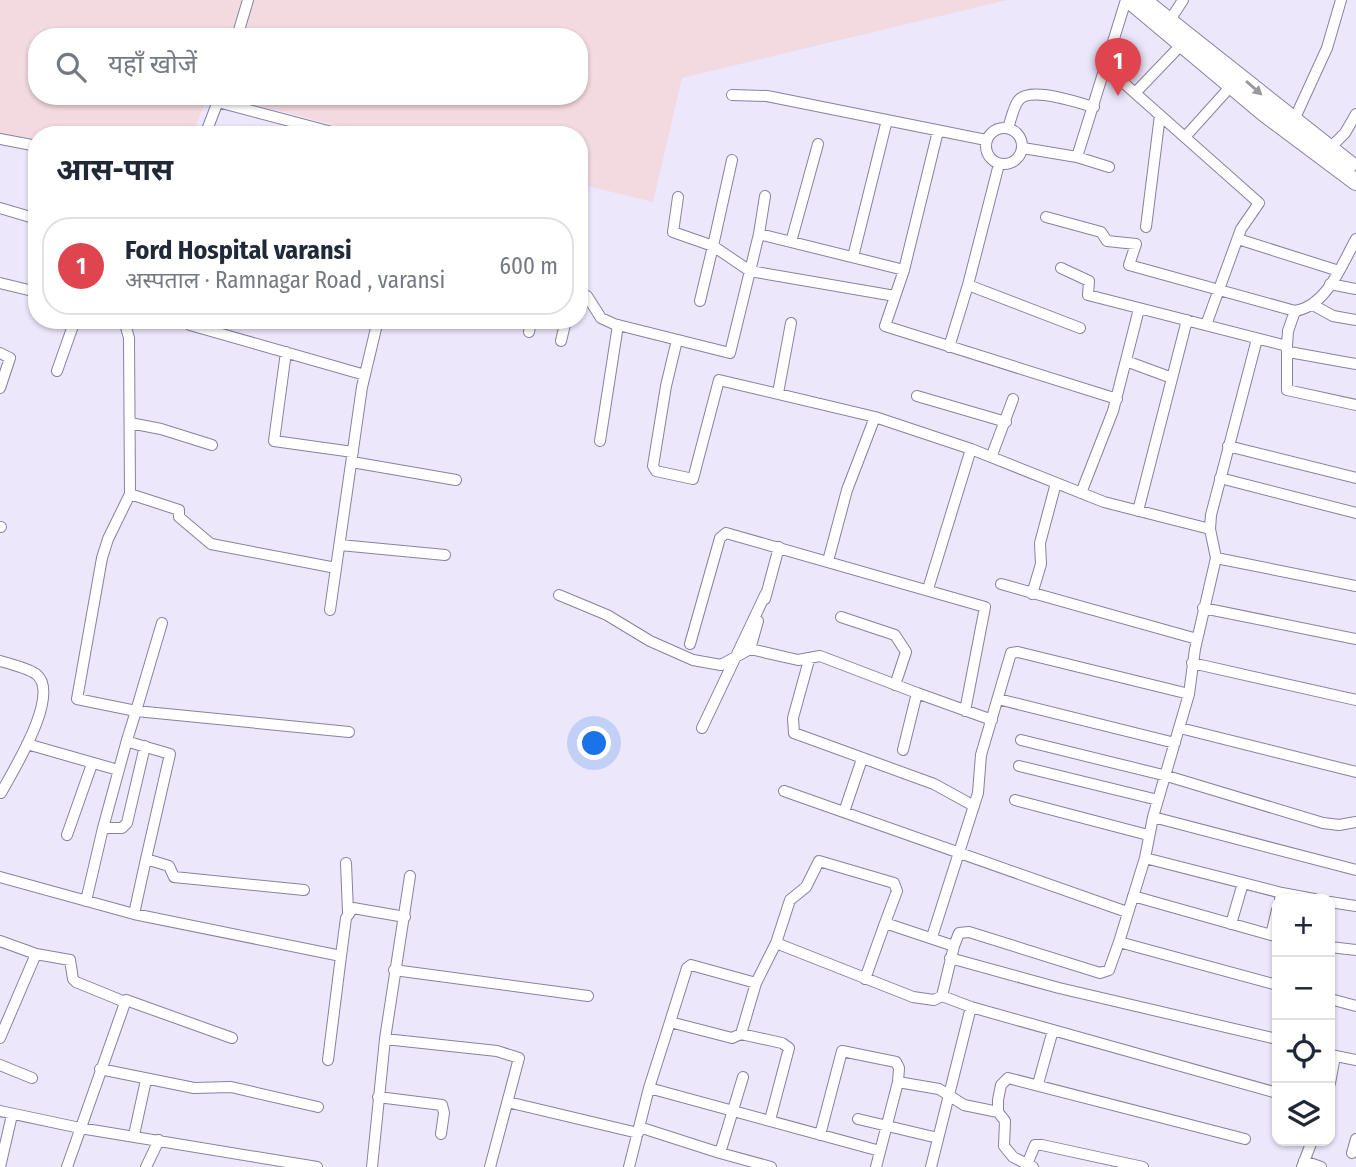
<!DOCTYPE html>
<html lang="hi">
<head>
<meta charset="utf-8">
<style>
  body { margin:0; font-family:"Fira Sans Condensed","Noto Sans Devanagari",sans-serif; background:#f6f6f7; color:#1f2937 }
  .controls { position:absolute; right:21px; bottom:21px; display:grid; overflow:hidden; border-radius:14px; box-shadow:0 2px 5px #0004 }
  .controls button { width:63px; height:63px; display:grid; place-items:center; padding:0; border:0; border-bottom:2px solid #e0e1e3; background:#fff; color:#1f2937; font:35px sans-serif }
  .you { position:absolute; left:595px; top:744px; width:24px; height:24px; margin:-18px; border:5px solid #fff; border-radius:50%; background:#1a73e8; box-shadow:0 0 0 10px #1a73e833 }
  .badge { display:grid; place-items:center; width:46px; height:46px; border-radius:50%; background:#388187; color:#fff; font-size:23px; font-weight:700 }
  .pin { position:absolute; translate:-50% -58px; filter:drop-shadow(0 2px 4px #0008) }
  .pin::after { content:''; position:absolute; top:37px; width:24px; height:21px; background:inherit; clip-path:polygon(0 0,100% 0,50% 100%) }
  .list { margin:0; padding:0; list-style:none }
  h2 { display:flex; justify-content:space-between; align-items:center; height:91px; margin:0; padding:0 28px; font-size:30px }
  h2 small { font-size:23px; font-weight:400; color:#747a83 }
  .list li { display:grid; grid-template-columns:46px 1fr auto; gap:21px; align-items:center; box-sizing:border-box; height:98px; margin:0 14px 14px; padding:0 14px; border:2px solid #e0e1e3; border-radius:28px }
  .list b { display:block; font-size:26px; white-space:nowrap }
  .list p { margin:0; font-size:23px; white-space:nowrap; color:#747a83 }
  .list em { font-size:23px; font-style:normal; color:#747a83 }
  .icon { flex:none; width:38px; height:38px; fill:none; stroke:currentColor; stroke-width:2; stroke-linecap:round; stroke-linejoin:round }
  .map { position:relative; flex:none; width:1356px; height:1167px; overflow:hidden }
  .search { position:absolute; background:#fff; box-shadow:0 2px 5px #0004; left:28px; top:28px; width:560px; height:77px; display:flex; align-items:center; gap:18px; box-sizing:border-box; padding:0 24px; border-radius:28px; color:#747a83; font-size:26px }
  .panel { position:absolute; background:#fff; box-shadow:0 2px 5px #0004; left:28px; top:126px; width:560px; height:203px; border-radius:28px }
  .map>svg:first-child { display:block }
</style>
</head>
<body>
<div class="map">
<svg width="1356" height="1167" viewBox="0 0 1356 1167">
  <rect width="100%" height="100%" fill="#ede7fc"/>
  <path fill="#f3d9e0" d="M0 0H1007L682 78 653 202 579 184V135H374L221 96H579V37H37V96H208L192 135H37V139L0 134Z"/>
  <g fill="none" stroke-linecap="round" stroke-linejoin="round">
    <defs>
      <path id="street" d="M1170 20 1183 0
        M237 37 248 0
        M1182 44 1135 93 1259 203 1241 229 1206 325
        M1106 67 1135 93
        M732 95 767 96 986 140
        M218 102 343 135
        M1294 120 1327 48 1341 0
        M986 146a18 18 0 1 1 36 0a18 18 0 1 1-36 0Z
        M1008 128C1011 120 1013 108 1018 101 1029 85 1078 103 1094 107
        M938 131 904 270 885 326 1117 399
        M205 135 220 96
        M1185 137 1231 86
        M0 139 37 146
        M1023 148 1077 157 1109 167
        M1330 148 1345 133 1356 114
        M1077 157 1126 0
        M732 160 713 246 750 271 895 296
        M678 197 673 232 713 246 700 301
        M0 208 37 219
        M1046 217 1101 232 1107 241 1136 244 1129 265 1295 311 1288 331 1287 346
        M1146 227 1160 115
        M759 234 904 270
        M1238 239 1339 271
        M791 242 818 144
        M853 257 887 120
        M1061 268 1089 281 1088 295 1287 346V390L1356 405
        M0 283 37 292
        M1330 284 1356 289
        M968 285 1080 328
        M579 294 587 296 601 318 614 324 730 353 759 234 765 196
        M1313 305 1333 316 1356 320
        M1295 311C1327 306 1342 264 1356 239
        M124 320 129 338 130 494 108 539 102 558 77 699 136 711 162 623
        M190 325 365 375
        M529 332 531 320
        M1257 339 1211 515 1210 529 1216 558 1195 649 1189 694 1153 817 1145 858 1282 893 1280 899
        M677 340 666 386 653 466 656 471 693 479 719 380 875 417
        M561 341 566 320
        M949 347 968 285 999 164
        M286 352 274 441 353 452
        M1289 352 1356 364
        M0 353 10 358 0 388
        M1126 361 1172 378
        M57 371 75 320
        M778 393 791 323
        M917 396 1006 422
        M130 423 161 429 212 445
        M600 441 618 325
        M1228 446 1356 478
        M992 455 1013 399
        M352 462 456 480
        M1220 478 1356 513
        M1081 493 1113 411 1139 309
        M130 494 179 510V517L211 544 336 568
        M1138 511 1187 320
        M0 527H1
        M340 545 445 555
        M1216 558 1356 586
        M828 561 847 490 875 417 971 449
        M1001 584 1197 639
        M928 589 971 449 1104 502 1210 529
        M1032 594 1041 564 1040 543 1056 483
        M559 595 607 615 650 641 693 660 721 665 750 649 798 660 820 656 917 693
        M765 599 779 547
        M1203 608 1356 639
        M330 610 362 387 378 320
        M841 617 895 635 906 652 895 685
        M690 644 720 538 726 533 985 607 965 711
        M750 649 758 621
        M809 660 793 718 794 733 934 784 974 806
        M0 661C11 664 27 668 36 674 62 694 12 772 1 793
        M1192 663 1356 700
        M998 699 1175 743
        M702 728 766 593
        M1180 728 1356 772
        M1021 740 1167 776 1323 823 1339 825 1356 822
        M27 744 118 770
        M903 750 917 693 992 720
        M1019 766 1158 800
        M784 791 1127 912
        M1015 800 1148 835
        M844 812 862 759
        M1153 817 1356 870
        M103 828 127 740
        M67 835 92 764
        M1145 858 1119 942 1277 985
        M346 863 348 912
        M0 877 134 914 146 859
        M304 890 174 877 169 866 146 859 170 754 129 742 127 740 136 711 349 732
        M1282 893 1314 899
        M1133 896 1271 935
        M86 901 103 828H122L127 823 145 746
        M1330 902 1356 906
        M134 914 341 956 328 1060
        M1231 924 1243 883
        M1275 936 1271 935 1277 910
        M932 937 978 793 981 755 1011 653 1018 652 1189 694
        M0 941 36 954
        M776 943 790 900 806 887 819 861 894 883 897 891 885 923
        M954 946 959 933 969 932 1100 973 1109 970 1119 942
        M1330 947 1356 950
        M341 956 346 918 353 908 405 917
        M950 958 1059 988 1277 1039
        M394 970 588 996
        M865 979 885 923 954 946 942 996 971 1007 931 1167
        M1330 999 1356 1006
        M971 1007 1277 1093
        M670 1022 687 968 691 965 756 983
        M741 1034 782 1043 789 1048 770 1120
        M0 1038 36 954 70 960 73 979 76 982 125 1002
        M385 1039 497 1051 519 1058 490 1167
        M1331 1055 1356 1060
        M0 1065 32 1078
        M100 1069 194 1088 231 1087 318 1107
        M898 1082 939 1089 964 1105 998 1112
        M1330 1083 1335 1056
        M1038 1084 1053 1030
        M649 1088 880 1151
        M378 1097 442 1105 444 1113 441 1134
        M508 1102 638 1133
        M0 1111 80 1128 317 1167
        M858 1119 938 1138
        M639 1127 720 1153 743 1077
        M134 1135 146 1080
        M820 1135 842 1051 896 1062 899 1068 898 1082 876 1167
        M720 1153 771 1167
        M1352 1153 1356 1139
        M1304 1161 1321 1167
        M1028 1162 1035 1145H1042L1143 1167
        M0 1167 12 1115
        M67 1167 126 1000 232 1038
        M146 1167 159 1140
        M372 1167 385 1039 410 876
        M629 1167 649 1088 670 1022 732 1038 741 1034 756 983 776 943 913 997 934 1000 942 996
        M1033 1167 1013 1157 1004 1146 1005 1121 998 1112V1100L1001 1085 1008 1078 1245 1139
        M1302 1167 1312 1141"/>
      <path id="secondary" d="M1129 0 1265 114 1356 182
        M1148 4 1350 164"/>
    </defs>
    <use href="#street" stroke="#8a819f" stroke-width="12"/>
    <use href="#secondary" stroke="#8a819f" stroke-width="18"/>
    <use href="#street" stroke="#fff" stroke-width="10"/>
    <use href="#secondary" stroke="#fff" stroke-width="16"/>
  </g>
  <defs><path id="oneway-solid" d="M-6-.8H1V-3.2L6.5 0L1 3.2V.8H-6Z" transform="scale(1.75)"/></defs>
  <use fill="#9a989e" href="#oneway-solid" transform="translate(1254 88) rotate(41)"/>
</svg>
<div class="controls">
<button>+</button>
<button>−</button>
<button><svg class="icon" aria-label="locate" viewBox="0 0 24 24"><circle cx="12" cy="12" r="6"/><path d="M12 2v4M12 18v4M2 12h4M18 12h4"/></svg></button>
<button><svg class="icon" aria-label="layers" viewBox="0 0 24 24"><path d="M12 4l9 5-9 5-9-5zM3 14l9 5 9-5"/></svg></button>
</div>
<div class="you"></div>
<div class="pin badge" style="left:1118px;top:96px;background:#e0444e">1</div>
<div class="search"><svg class="icon" aria-label="search" viewBox="0 0 24 24"><circle cx="10" cy="10" r="6"/><path d="M15 15l6 6"/></svg>यहाँ खोजें</div>
<section class="panel">
<h2>आस-पास<small></small></h2>
<ul class="list">
<li><span class="badge" style="background:#e0444e">1</span><div><b>Ford Hospital varansi</b><p>अस्पताल · Ramnagar Road , varansi</p></div><em>600 m</em></li>
</ul>
</section>
</div>
</body>
</html>
